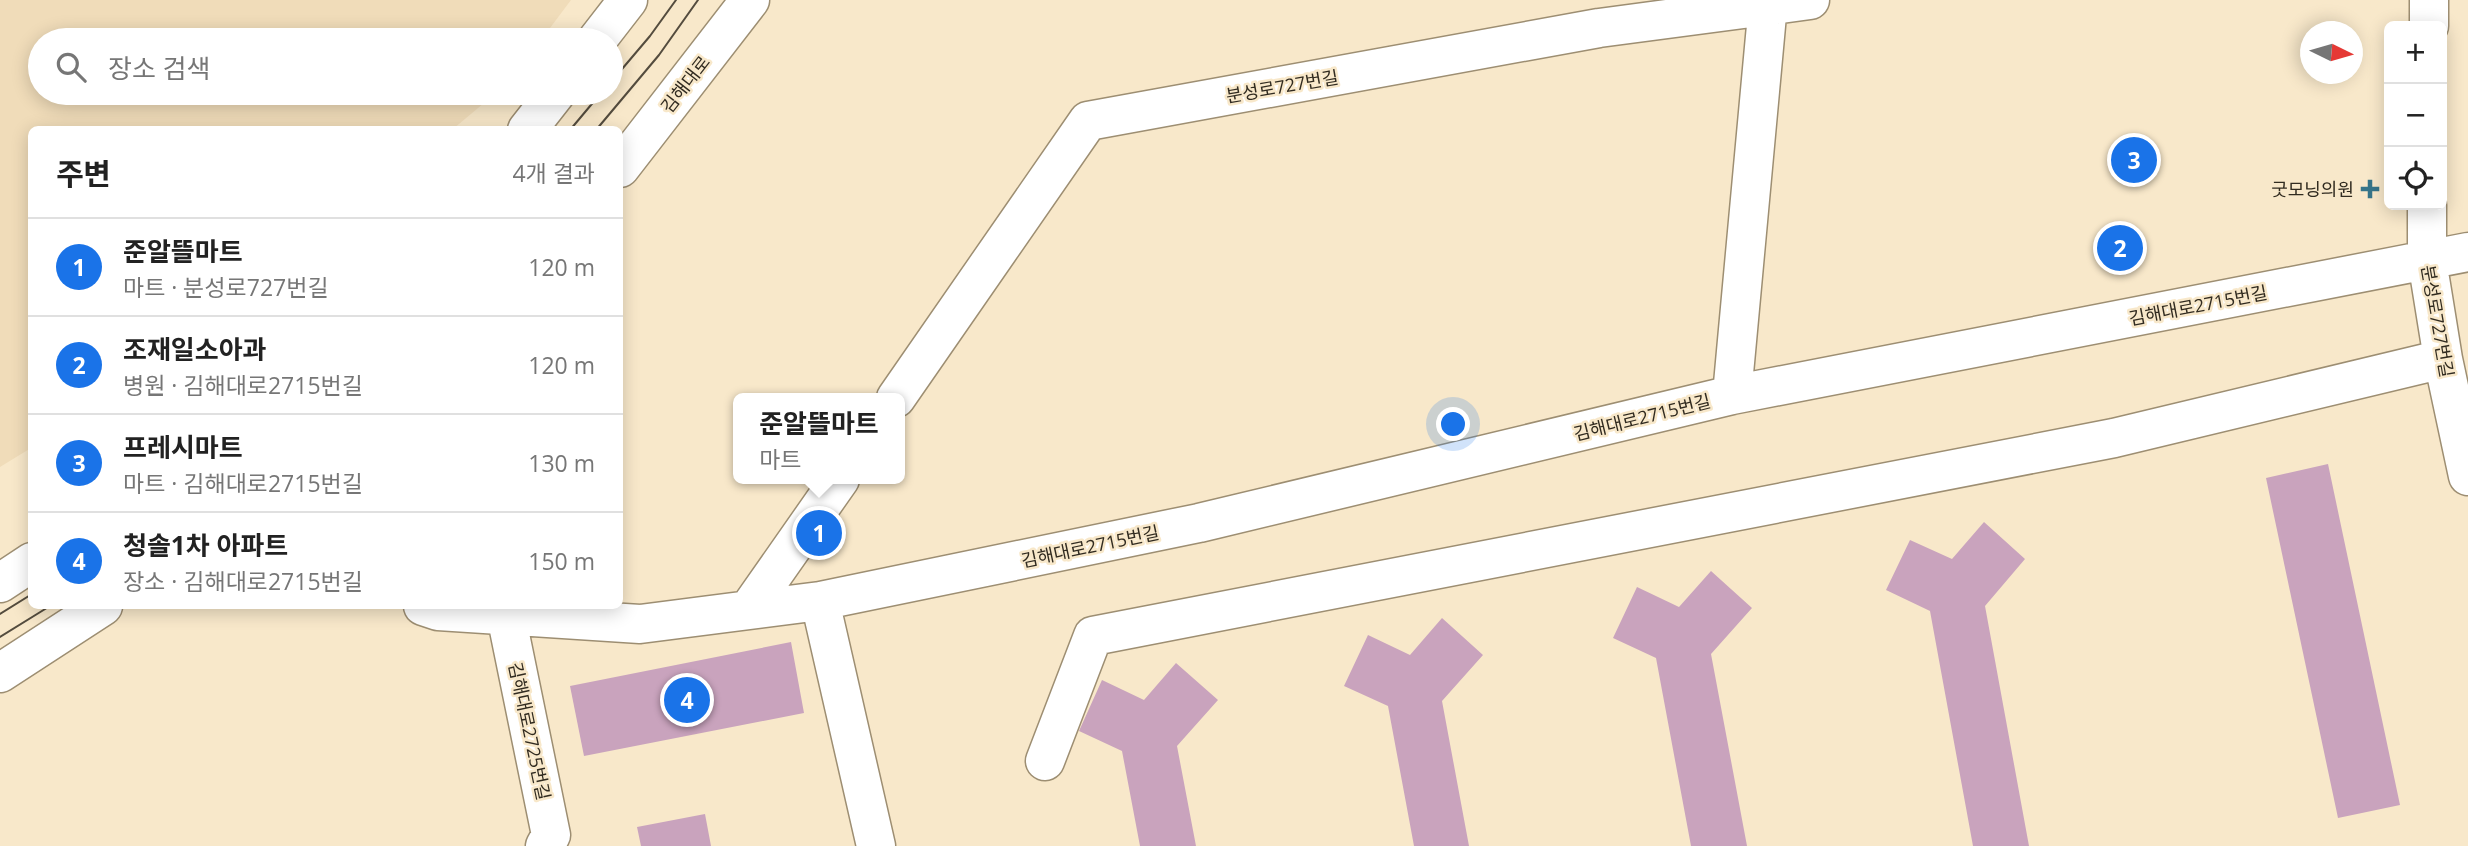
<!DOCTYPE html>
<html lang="ko">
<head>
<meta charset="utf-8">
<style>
  body { margin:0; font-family:"Open Sans","Noto Sans KR",sans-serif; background:#f2f2f2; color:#222 }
  .controls { position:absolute; right:21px; top:21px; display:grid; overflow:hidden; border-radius:10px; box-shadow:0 4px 18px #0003 }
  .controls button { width:63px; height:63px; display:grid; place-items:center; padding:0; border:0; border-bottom:2px solid #e0e0e0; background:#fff; color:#222; font:35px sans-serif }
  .compass { position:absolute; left:2300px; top:21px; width:63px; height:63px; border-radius:50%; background:#fff; box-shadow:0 4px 18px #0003; rotate:95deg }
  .you { position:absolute; left:1454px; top:425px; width:24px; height:24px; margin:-18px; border:5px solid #fff; border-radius:50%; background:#1a73e8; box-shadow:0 0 0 10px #1a73e833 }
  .badge { display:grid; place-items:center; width:46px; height:46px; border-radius:50%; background:#1a73e8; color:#fff; font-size:23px; font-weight:700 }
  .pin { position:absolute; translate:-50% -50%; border:4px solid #fff; box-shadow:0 2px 7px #0006 }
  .popup { position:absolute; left:733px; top:393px; width:172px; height:91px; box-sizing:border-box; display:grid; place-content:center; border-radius:10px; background:#fff; filter:drop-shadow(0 2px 5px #0005); font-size:23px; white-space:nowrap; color:#767676 }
  .popup b { font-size:26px; color:#222 }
  .popup::after { content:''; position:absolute; left:50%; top:100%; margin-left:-14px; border:14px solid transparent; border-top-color:#fff }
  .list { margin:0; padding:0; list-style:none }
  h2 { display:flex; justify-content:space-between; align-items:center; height:91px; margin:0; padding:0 28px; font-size:30px }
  h2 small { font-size:23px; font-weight:400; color:#767676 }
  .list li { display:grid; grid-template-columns:46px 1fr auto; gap:21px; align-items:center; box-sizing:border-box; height:98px; padding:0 28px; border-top:2px solid #e0e0e0 }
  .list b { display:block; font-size:26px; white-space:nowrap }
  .list p { margin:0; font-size:23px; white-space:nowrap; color:#767676 }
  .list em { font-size:23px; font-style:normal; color:#767676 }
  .icon { flex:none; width:38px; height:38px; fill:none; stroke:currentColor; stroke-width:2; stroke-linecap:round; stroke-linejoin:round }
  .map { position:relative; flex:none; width:2468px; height:846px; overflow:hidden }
  .search { position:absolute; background:#fff; box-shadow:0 4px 18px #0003; left:28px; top:28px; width:595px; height:77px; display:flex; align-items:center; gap:18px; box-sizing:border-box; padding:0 24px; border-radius:38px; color:#767676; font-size:26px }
  .panel { position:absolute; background:#fff; box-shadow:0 4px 18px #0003; left:28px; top:126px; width:595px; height:483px; border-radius:10px }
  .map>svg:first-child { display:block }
</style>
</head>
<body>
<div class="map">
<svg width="2468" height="846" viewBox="0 0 2468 846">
  <rect width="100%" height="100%" fill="#f8e8ca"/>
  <path fill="#f0dcb9" d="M0 0H571L541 40H40V93H496L453 129 32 130 31 448 0 467Z"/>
  <path fill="#c9a3bd" d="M2328 464 2400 805 2338 818 2266 478Z
    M1984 522 2025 559 1985 606 2029 846H1973L1930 611 1886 590 1910 540 1952 559Z
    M1711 571 1752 608 1711 654 1747 846H1691L1656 658 1613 638 1637 587 1679 607Z
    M1442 618 1483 655 1442 701 1469 846H1414L1388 706 1344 686 1368 635 1410 655Z
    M791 642 804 713 584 756 570 686Z
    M1176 663 1218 700 1177 746 1196 846H1140L1122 751 1079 731 1102 680 1144 700Z
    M705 814 711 846H641L637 827Z"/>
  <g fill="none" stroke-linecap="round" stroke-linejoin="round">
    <defs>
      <path id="minor" d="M2429 26V0
        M2427 205V260L2443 359 2468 476
        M1732 395 1768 4
        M896 398 1088 121 1599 28 1810 0
        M820 601 876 846
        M423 606 438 611 640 624 820 601 1199 523 1732 395 2468 252
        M749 609 840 479
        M506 615 551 835 545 846
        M1045 761 1093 636 2114 438 2443 359"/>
      <path id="major" d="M597 40 628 0
        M527 130 556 93
        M620 168 750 0
        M0 583 32 562
        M0 673 103 606"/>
    </defs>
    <use href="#minor" stroke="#9d8e72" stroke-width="41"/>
    <use href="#major" stroke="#9d8e72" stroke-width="41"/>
    <use href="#minor" stroke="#fff" stroke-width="38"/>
    <use href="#major" stroke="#fff" stroke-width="38"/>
    <path stroke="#544c3e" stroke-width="2" d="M611 82 650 36 676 0
      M570 130 601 93
      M596 130 659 55 698 0
      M0 614 32 594
      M0 637 50 606"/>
  </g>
  <path fill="#36758a" stroke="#f8e8ca" stroke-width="2.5" d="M2366.5 178.5h7v7h7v7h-7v7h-7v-7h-7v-7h7z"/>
  <g text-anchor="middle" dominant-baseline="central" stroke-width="5" stroke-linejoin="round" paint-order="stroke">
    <g font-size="18" fill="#312b20" stroke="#f8e8ca">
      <text transform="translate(685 84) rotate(-52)">김해대로</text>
      <text transform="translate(1282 86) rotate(-10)">분성로727번길</text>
      <text transform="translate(2198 305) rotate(-11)">김해대로2715번길</text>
      <text transform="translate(2438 321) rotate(80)">분성로727번길</text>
      <text transform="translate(1642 417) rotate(-14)">김해대로2715번길</text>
      <text transform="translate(1090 546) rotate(-12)">김해대로2715번길</text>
      <text transform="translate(530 731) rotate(78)">김해대로2725번길</text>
    </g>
    <g font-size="18" fill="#312b20" stroke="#f8e8ca" text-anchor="end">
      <text x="2354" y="189">굿모닝의원</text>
    </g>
  </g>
</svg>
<div class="controls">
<button>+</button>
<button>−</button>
<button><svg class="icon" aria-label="locate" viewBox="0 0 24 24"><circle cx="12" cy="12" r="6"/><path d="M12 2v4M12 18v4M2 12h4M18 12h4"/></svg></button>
</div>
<svg class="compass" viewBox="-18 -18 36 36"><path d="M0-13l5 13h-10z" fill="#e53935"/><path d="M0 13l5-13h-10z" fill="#767676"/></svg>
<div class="you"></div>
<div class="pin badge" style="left:819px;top:533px">1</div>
<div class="popup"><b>준알뜰마트</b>마트</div>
<div class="pin badge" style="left:2120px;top:248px">2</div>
<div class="pin badge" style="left:2134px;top:160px">3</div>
<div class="pin badge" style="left:687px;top:700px">4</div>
<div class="search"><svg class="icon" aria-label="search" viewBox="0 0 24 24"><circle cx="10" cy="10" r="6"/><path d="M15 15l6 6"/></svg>장소 검색</div>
<section class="panel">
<h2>주변<small>4개 결과</small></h2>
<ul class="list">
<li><span class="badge">1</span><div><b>준알뜰마트</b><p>마트 · 분성로727번길</p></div><em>120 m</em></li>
<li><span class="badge">2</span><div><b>조재일소아과</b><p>병원 · 김해대로2715번길</p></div><em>120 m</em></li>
<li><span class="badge">3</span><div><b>프레시마트</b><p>마트 · 김해대로2715번길</p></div><em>130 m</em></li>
<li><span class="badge">4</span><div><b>청솔1차 아파트</b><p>장소 · 김해대로2715번길</p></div><em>150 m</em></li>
</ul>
</section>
</div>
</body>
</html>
